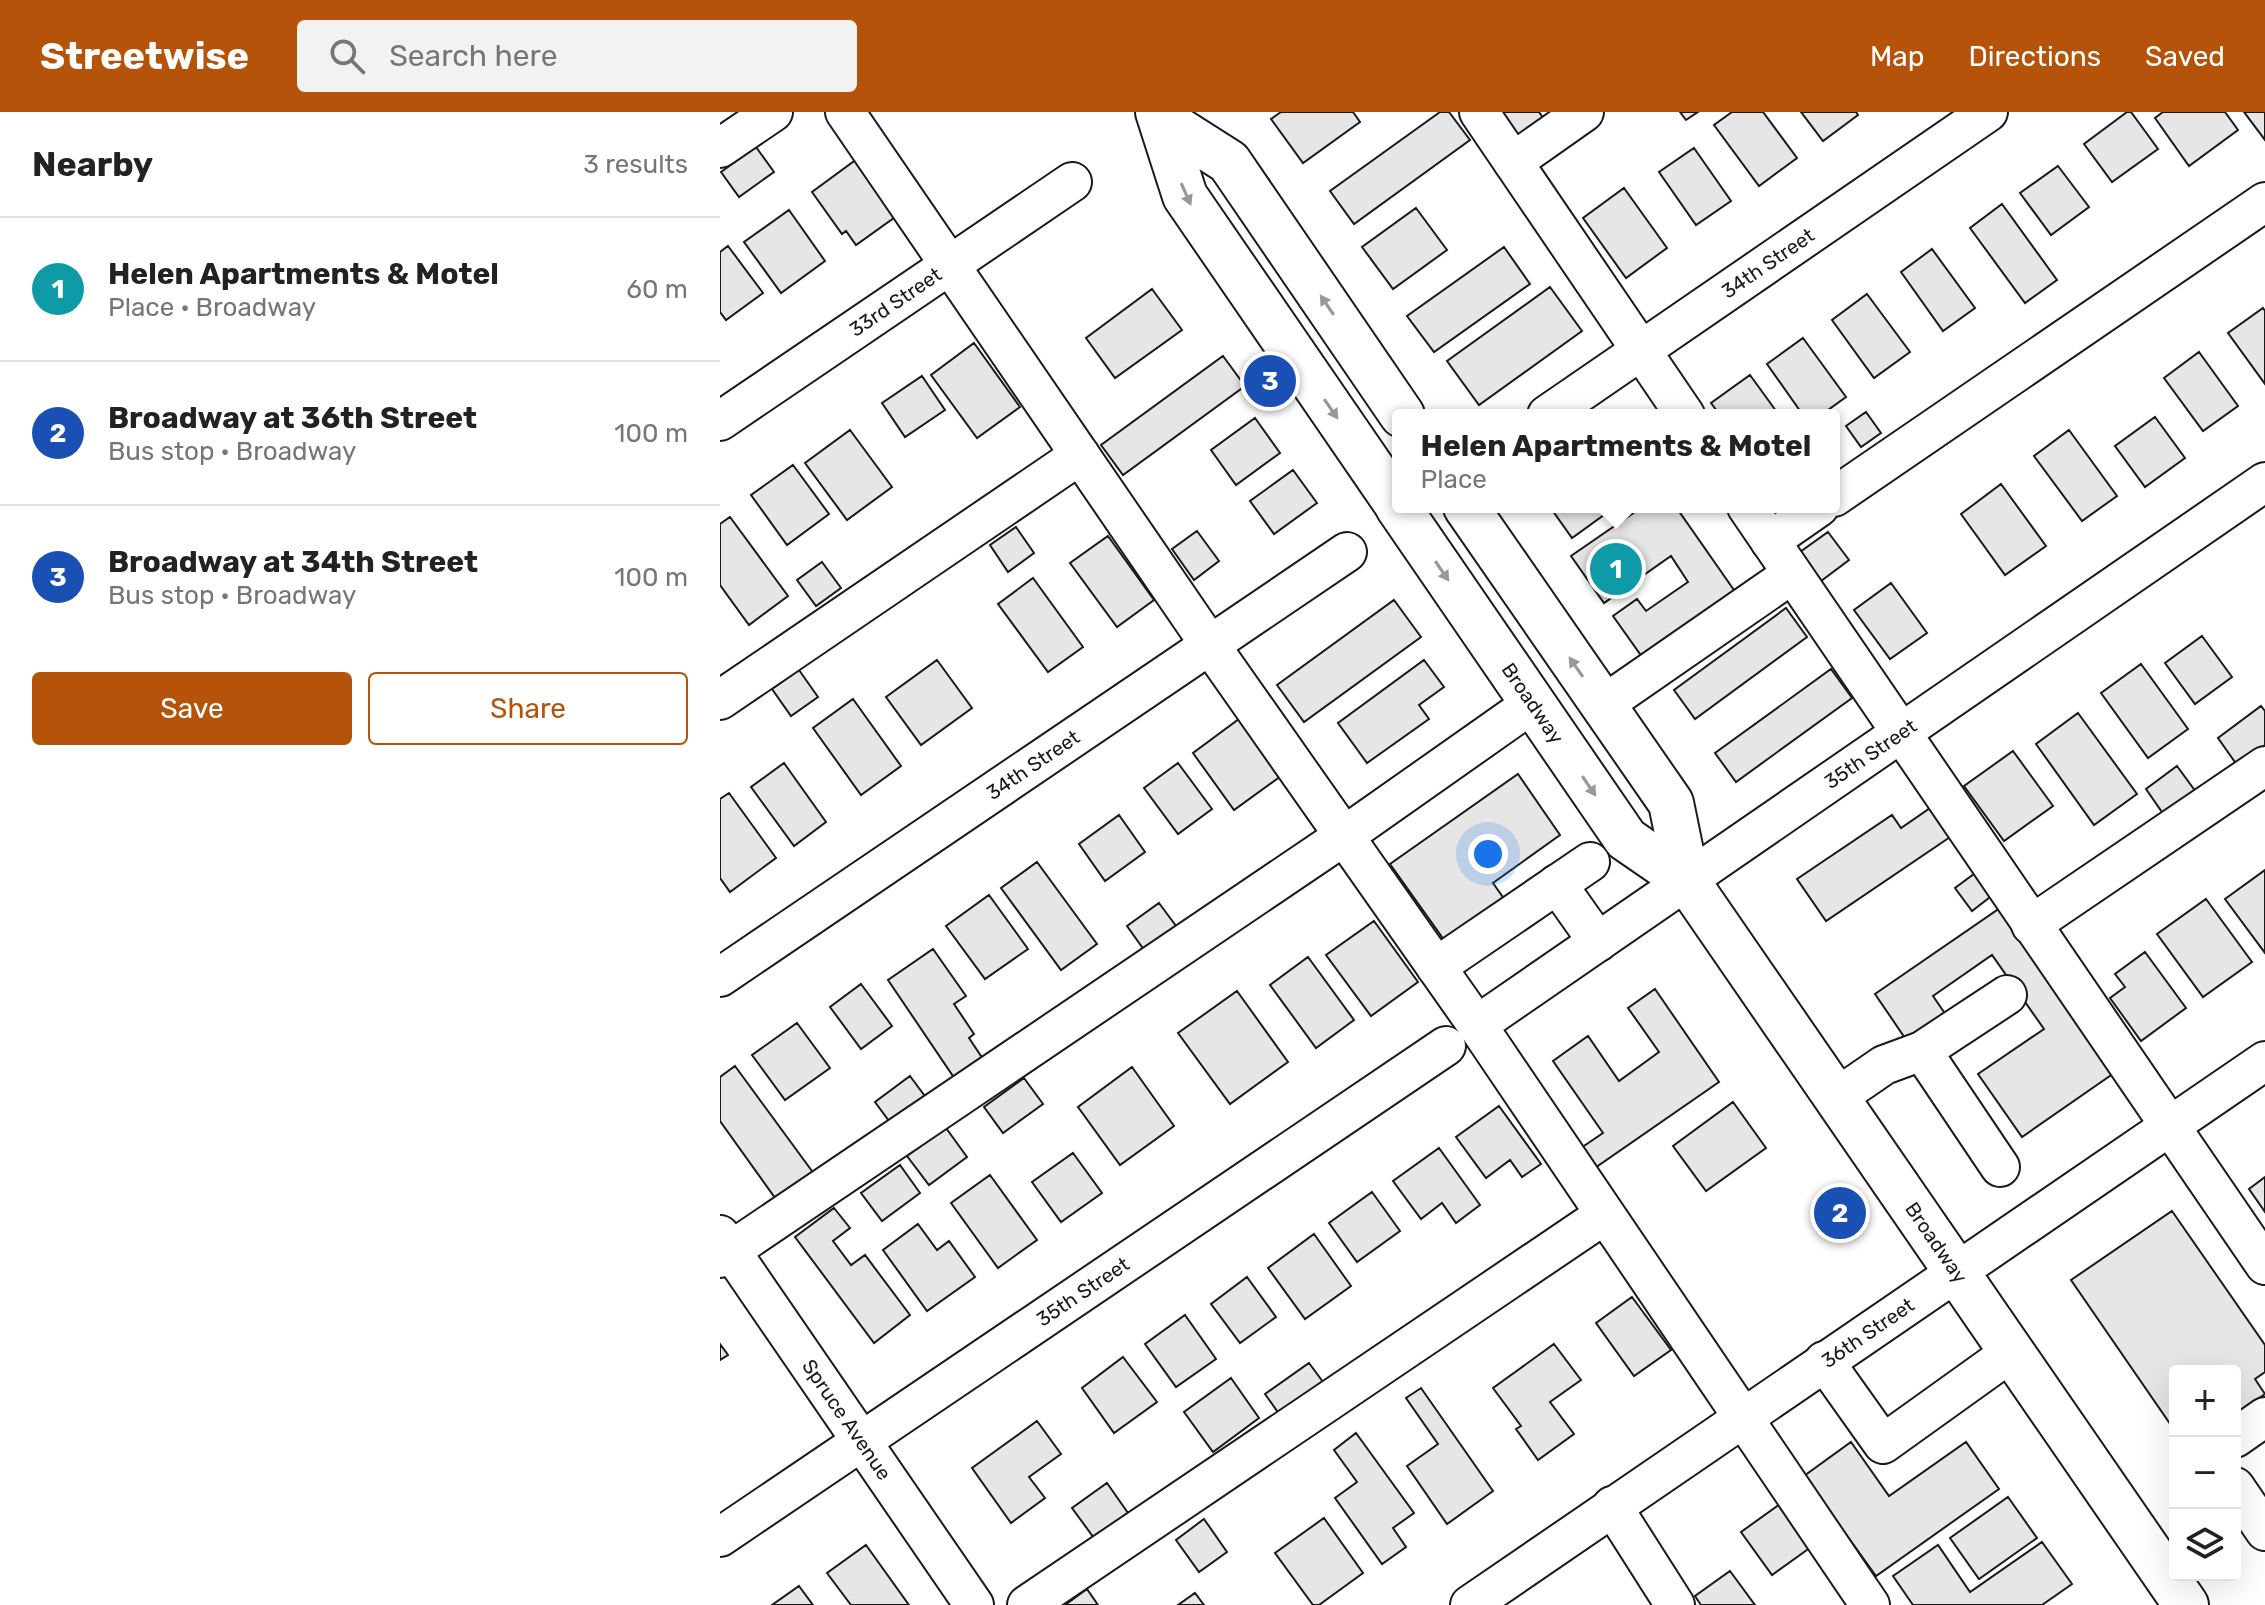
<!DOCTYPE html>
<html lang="en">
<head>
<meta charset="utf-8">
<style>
  body { margin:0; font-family:Rubik,sans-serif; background:#f2f2f2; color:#222 }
  .controls { position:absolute; right:24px; bottom:24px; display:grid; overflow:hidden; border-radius:8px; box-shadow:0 8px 32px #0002 }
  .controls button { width:72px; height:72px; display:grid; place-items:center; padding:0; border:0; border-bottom:2px solid #e0e0e0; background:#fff; color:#222; font:40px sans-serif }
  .you { position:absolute; left:768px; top:742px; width:28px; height:28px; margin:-20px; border:6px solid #fff; border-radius:50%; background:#1a73e8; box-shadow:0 0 0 12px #1a73e833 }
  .badge { display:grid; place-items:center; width:52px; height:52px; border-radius:50%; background:#b45309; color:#fff; font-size:26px; font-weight:700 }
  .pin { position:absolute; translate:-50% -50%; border:4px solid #fff; box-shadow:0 2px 8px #0006 }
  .popup { position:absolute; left:672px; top:297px; width:448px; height:104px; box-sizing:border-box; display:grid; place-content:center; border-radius:8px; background:#fff; filter:drop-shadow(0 2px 6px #0005); font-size:26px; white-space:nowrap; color:#767676 }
  .popup b { font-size:30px; color:#222 }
  .popup::after { content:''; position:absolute; left:50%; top:100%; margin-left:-16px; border:16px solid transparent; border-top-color:#fff }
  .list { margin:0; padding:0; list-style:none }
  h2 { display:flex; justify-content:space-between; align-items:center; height:104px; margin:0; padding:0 32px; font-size:34px }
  h2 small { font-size:26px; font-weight:400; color:#767676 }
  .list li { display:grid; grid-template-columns:52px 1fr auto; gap:24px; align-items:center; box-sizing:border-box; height:144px; padding:0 32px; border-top:2px solid #e0e0e0 }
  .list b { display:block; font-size:30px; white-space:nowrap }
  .list p { margin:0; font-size:26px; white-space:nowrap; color:#767676 }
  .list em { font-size:26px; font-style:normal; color:#767676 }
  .actions { display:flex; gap:16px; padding:24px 32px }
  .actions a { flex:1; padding:18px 0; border:2px solid #b45309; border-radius:8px; text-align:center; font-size:28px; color:#b45309 }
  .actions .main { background:#b45309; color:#fff }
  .icon { flex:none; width:44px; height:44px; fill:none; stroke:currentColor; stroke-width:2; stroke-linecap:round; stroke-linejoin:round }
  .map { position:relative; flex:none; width:1545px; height:1493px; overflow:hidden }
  header { display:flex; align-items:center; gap:48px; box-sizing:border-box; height:112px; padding:0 40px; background:#b45309; color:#fff }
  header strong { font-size:38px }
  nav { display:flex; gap:44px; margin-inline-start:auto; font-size:28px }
  .search { width:560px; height:72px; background:#f2f2f2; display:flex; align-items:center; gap:20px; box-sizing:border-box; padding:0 28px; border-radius:8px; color:#767676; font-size:30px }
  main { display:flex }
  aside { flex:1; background:#fff }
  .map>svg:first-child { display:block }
</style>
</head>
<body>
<header>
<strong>Streetwise</strong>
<div class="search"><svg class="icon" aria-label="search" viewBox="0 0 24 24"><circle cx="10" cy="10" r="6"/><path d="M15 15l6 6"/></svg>Search here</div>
<nav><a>Map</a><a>Directions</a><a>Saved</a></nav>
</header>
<main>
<aside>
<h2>Nearby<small>3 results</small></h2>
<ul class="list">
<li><span class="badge" style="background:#0f9aa8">1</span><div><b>Helen Apartments &amp; Motel</b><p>Place · Broadway</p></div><em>60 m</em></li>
<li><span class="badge" style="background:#1a4fb4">2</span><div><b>Broadway at 36th Street</b><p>Bus stop · Broadway</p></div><em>100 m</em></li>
<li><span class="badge" style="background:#1a4fb4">3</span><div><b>Broadway at 34th Street</b><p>Bus stop · Broadway</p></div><em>100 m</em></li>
</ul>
<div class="actions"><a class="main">Save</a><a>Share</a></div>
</aside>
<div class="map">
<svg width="1545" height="1493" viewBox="0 0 1545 1493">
  <rect width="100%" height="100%" fill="#fff"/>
  <path fill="#e6e6e6" stroke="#1a1a1a" stroke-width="2" d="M561 0H633L640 10 583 51 551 7Z
    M720 0H729L750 28 634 112 610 79Z
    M772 0H819L828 13 798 35Z
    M960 0H978L966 8Z
    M1012 0H1043L1077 46 1039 74 994 13Z
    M1081 0H1136L1138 3 1103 29Z
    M1407 0H1411L1438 37 1392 70 1364 32Z
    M1443 0H1505L1518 18 1469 54 1435 6Z
    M1524 0H1545V28Z
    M36 35 54 60 19 85 1 60Z
    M974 36 1011 89 976 113 939 60Z
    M137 47 178 103 136 133 126 119 122 122 92 80Z
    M1338 54 1369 95 1331 123 1300 81Z
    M904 76 947 136 906 166 863 106Z
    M1282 92 1337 168 1305 191 1250 116Z
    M696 96 727 138 673 177 642 135Z
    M69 98 105 149 61 181 24 130Z
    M8 134 43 181 6 208 0 200V140Z
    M784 135 810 172 714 240 687 204Z
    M1212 137 1255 196 1223 219 1181 160Z
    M830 175 862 219 759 293 727 249Z
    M432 177 462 218 395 266 366 226Z
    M1147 182 1190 240 1154 266 1112 208Z
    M1543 196 1545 199V272L1508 221Z
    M1083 226 1126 285 1101 303H1083L1047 252Z
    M254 231 300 295 257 326 211 263Z
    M1479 240 1518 294 1483 319 1444 266Z
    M503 244 525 274 403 363 381 333Z
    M1030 263 1059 303H1000L991 291Z
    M202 264 225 298 185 325 162 291Z
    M1146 300 1161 321 1141 335 1126 314Z
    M1435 305 1465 346 1425 375 1395 334Z
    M535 306 560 341 516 373 491 338Z
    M130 318 172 375 127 408 85 351Z
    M1349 318 1397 384 1362 409 1314 344Z
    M73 353 109 402 67 433 31 383Z
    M573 358 597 391 554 422 530 389Z
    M1281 372 1326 434 1285 463 1241 402Z
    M830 395H895L852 426Z
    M922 395H956L1023 491 930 556 893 504 917 487 926 499 968 470 951 444 884 491 851 444Z
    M10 405 68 484 29 513 0 473V412Z
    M296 415 314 441 288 460 270 433Z
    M477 419 499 449 474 468 452 437Z
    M1108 420 1129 448 1101 469 1080 440Z
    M388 424 434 488 397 515 350 451Z
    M102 450 121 476 96 494 77 468Z
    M313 466 363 535 328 560 278 492Z
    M1171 471 1207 521 1170 547 1134 498Z
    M674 488 701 525 584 610 557 573Z
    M1066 496 1087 525 975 607 954 578Z
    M1482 524 1512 565 1475 592 1445 551Z
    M217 548 252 596 201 633 166 585Z
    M704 548 724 575 699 593 709 607 647 651 618 611Z
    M1421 552 1468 617 1428 646 1381 581Z
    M1111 557 1132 586 1016 670 995 641Z
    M79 558 98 585 71 604 52 577Z
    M133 587 181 654 141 683 93 616Z
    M1541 594 1545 599V633L1517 653 1498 626Z
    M1358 601 1417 682 1374 713 1316 632Z
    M519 607 561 664 514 698 473 641Z
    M1293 639 1333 694 1284 729 1244 674Z
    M64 651 106 710 74 734 31 675Z
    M458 651 492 697 458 722 424 676Z
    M1457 654 1476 680 1444 703 1426 677Z
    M798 662 840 723 773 771 787 791 727 832 670 752Z
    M9 681 56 746 10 780 0 766V687Z
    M1216 692 1236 721 1106 809 1077 767 1172 703 1181 716Z
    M399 703 425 740 385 769 359 732Z
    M317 750 377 832 341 858 281 776Z
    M1545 758V841L1505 787Z
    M1258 759 1274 782 1252 799 1235 776Z
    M269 783 308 837 265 867 226 814Z
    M1486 787 1532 850 1483 885 1437 822Z
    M439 791 459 818 427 842 407 814Z
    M1283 794 1397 959 1302 1025 1258 962 1324 917 1272 843 1213 884 1226 903 1187 929 1155 882Z
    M654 809 698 870 651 904 606 843Z
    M213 837 246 884 234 892 254 922 249 926 267 953 239 973 168 868Z
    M1425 840 1466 896 1421 929 1390 886 1405 875 1395 862Z
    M588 845 634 908 596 936 550 873Z
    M141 872 172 914 141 937 110 895Z
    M935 877 999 970 869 1060 855 1040 883 1021 833 949 868 924 899 969 939 940 908 896Z
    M517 879 568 950 510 992 458 921Z
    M77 911 110 956 65 988 32 943Z
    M15 954 100 1070 63 1097 0 1009V965Z
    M412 955 454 1014 400 1053 358 995Z
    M190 964 207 987 172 1013 155 990Z
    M304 966 323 992 283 1021 264 995Z
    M1013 990 1046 1036 986 1079 953 1034Z
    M779 994 821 1052 802 1065 790 1048 766 1066 736 1025Z
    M226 1016 247 1045 209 1073 187 1044Z
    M719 1036 760 1093 736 1111 722 1091 701 1107 673 1069Z
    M353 1041 382 1081 341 1110 312 1070Z
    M180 1053 200 1081 162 1109 141 1081Z
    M270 1063 317 1128 278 1156 231 1091Z
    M1545 1065V1100L1529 1077Z
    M652 1080 680 1119 637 1150 609 1111Z
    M114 1096 130 1116 113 1129 131 1153 145 1143 190 1203 154 1231 75 1125Z
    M1452 1099 1545 1233V1260L1535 1267 1545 1282 1515 1302V1259H1455V1319L1351 1168Z
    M198 1112 217 1138 229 1129 255 1165 207 1199 163 1138Z
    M594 1122 631 1174 585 1207 548 1156Z
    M527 1165 556 1205 520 1231 491 1192Z
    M912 1185 951 1238 914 1264 876 1211Z
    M465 1203 496 1247 456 1275 425 1232Z
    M0 1232 8 1243 0 1248Z
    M834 1232 861 1268 830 1290 854 1322 818 1348 796 1317 801 1314 773 1276Z
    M403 1245 437 1290 394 1321 362 1276Z
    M589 1251 606 1274 562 1306 545 1282Z
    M511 1266 539 1306 493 1340 464 1300Z
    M701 1276 773 1379 727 1412 687 1354 718 1332 686 1286Z
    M317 1309 341 1342 309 1365 325 1386 291 1411 252 1356Z
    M636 1321 694 1401 673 1416 686 1435 662 1452 615 1386 637 1370 614 1338Z
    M1131 1330 1169 1384 1246 1330 1279 1377 1156 1464 1084 1364Z
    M387 1371 408 1401 374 1426 352 1396Z
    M1288 1385 1317 1426 1259 1467 1230 1426Z
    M1060 1392 1091 1435 1052 1463 1021 1420Z
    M604 1406 643 1461 599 1493H593L555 1441Z
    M484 1407 507 1440 479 1460 456 1428Z
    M1322 1430 1352 1472 1322 1493H1193L1173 1464 1218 1433 1250 1480Z
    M146 1433 189 1493H131L107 1461Z
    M1010 1459 1035 1493H981L975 1484Z
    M79 1474 93 1493H52Z
    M367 1477 378 1493H345Z
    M475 1481 484 1493H458Z"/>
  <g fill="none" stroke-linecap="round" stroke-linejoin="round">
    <defs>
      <g id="minor">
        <path d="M125 0 490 533 757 913 1150 1493"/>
        <path d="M759 0 965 303"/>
        <path d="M0 36 53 0"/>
        <path d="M793 50 864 0"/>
        <path id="s1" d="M827 303 1268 0"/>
        <path id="s2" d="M0 309 352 70"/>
        <path d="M1114 385 1545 90"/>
        <path d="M1027 395 1545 1153"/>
        <path d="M1050 429 1099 395"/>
        <path d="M0 588 360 343"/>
        <path d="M883 593 1072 462"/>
        <path d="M837 772 878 830"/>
        <path d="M1311 813 1545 654"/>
        <path d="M716 855 870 750"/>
        <path id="s3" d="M0 865 627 440"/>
        <path id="s4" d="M757 913 1545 370"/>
        <path d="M1202 939 1280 1055"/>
        <path d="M1116 986 1164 953 1202 939 1287 883"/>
        <path id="s5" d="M0 1123 254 1493"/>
        <path d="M0 1146 624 724 813 591"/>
        <path d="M1104 1249 1163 1332 1290 1241"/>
        <path d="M1515 1326 1545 1305"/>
        <path d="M1515 1375 1545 1419"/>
        <path d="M892 1394 955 1493"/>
        <path id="s6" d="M0 1425 726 934"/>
        <path d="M307 1493 884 1103"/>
        <path id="s7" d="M750 1493 1545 949"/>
      </g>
      <g id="major">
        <path d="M438 0 465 84 678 394"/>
        <path d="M443 8 509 50 682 303"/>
        <path id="s8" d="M678 395 906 727 967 769 1466 1493"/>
        <path d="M746 395 951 691 967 769"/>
      </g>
    </defs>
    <use href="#minor" stroke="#1a1a1a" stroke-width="42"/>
    <use href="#major" stroke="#1a1a1a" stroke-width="48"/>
    <use href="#minor" stroke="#fff" stroke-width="38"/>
    <use href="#major" stroke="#fff" stroke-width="44"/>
  </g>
  <defs><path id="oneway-solid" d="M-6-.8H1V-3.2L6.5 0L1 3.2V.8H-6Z" transform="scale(2)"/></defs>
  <g fill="#989898">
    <use href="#oneway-solid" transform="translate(466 82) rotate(66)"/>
    <use href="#oneway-solid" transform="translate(607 193) rotate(-124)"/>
    <use href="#oneway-solid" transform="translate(611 297) rotate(55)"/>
    <use href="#oneway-solid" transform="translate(722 459) rotate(56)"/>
    <use href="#oneway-solid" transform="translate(856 555) rotate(-125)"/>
    <use href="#oneway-solid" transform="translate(869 674) rotate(56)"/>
  </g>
  <g text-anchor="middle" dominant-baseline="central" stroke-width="6" stroke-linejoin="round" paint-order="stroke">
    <g font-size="20" fill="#1a1a1a" stroke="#fff">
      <text stroke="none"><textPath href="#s1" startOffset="268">34th Street</textPath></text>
      <text stroke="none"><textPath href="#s2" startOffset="212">33rd Street</textPath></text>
      <text stroke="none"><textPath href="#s8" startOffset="238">Broadway</textPath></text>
      <text stroke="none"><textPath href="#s4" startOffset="478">35th Street</textPath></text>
      <text stroke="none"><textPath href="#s3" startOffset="378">34th Street</textPath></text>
      <text stroke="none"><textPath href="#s8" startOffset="916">Broadway</textPath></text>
      <text stroke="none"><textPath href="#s6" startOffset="438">35th Street</textPath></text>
      <text stroke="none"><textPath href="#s7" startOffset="482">36th Street</textPath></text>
      <text stroke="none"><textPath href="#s5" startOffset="224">Spruce Avenue</textPath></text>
    </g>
  </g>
</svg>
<div class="controls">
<button>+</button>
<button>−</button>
<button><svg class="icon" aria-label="layers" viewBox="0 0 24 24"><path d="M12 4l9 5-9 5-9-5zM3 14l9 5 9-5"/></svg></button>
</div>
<div class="you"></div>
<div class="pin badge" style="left:896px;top:457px;background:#0f9aa8">1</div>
<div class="popup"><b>Helen Apartments &amp; Motel</b>Place</div>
<div class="pin badge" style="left:1120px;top:1101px;background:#1a4fb4">2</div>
<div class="pin badge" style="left:550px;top:269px;background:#1a4fb4">3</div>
</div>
</main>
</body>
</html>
